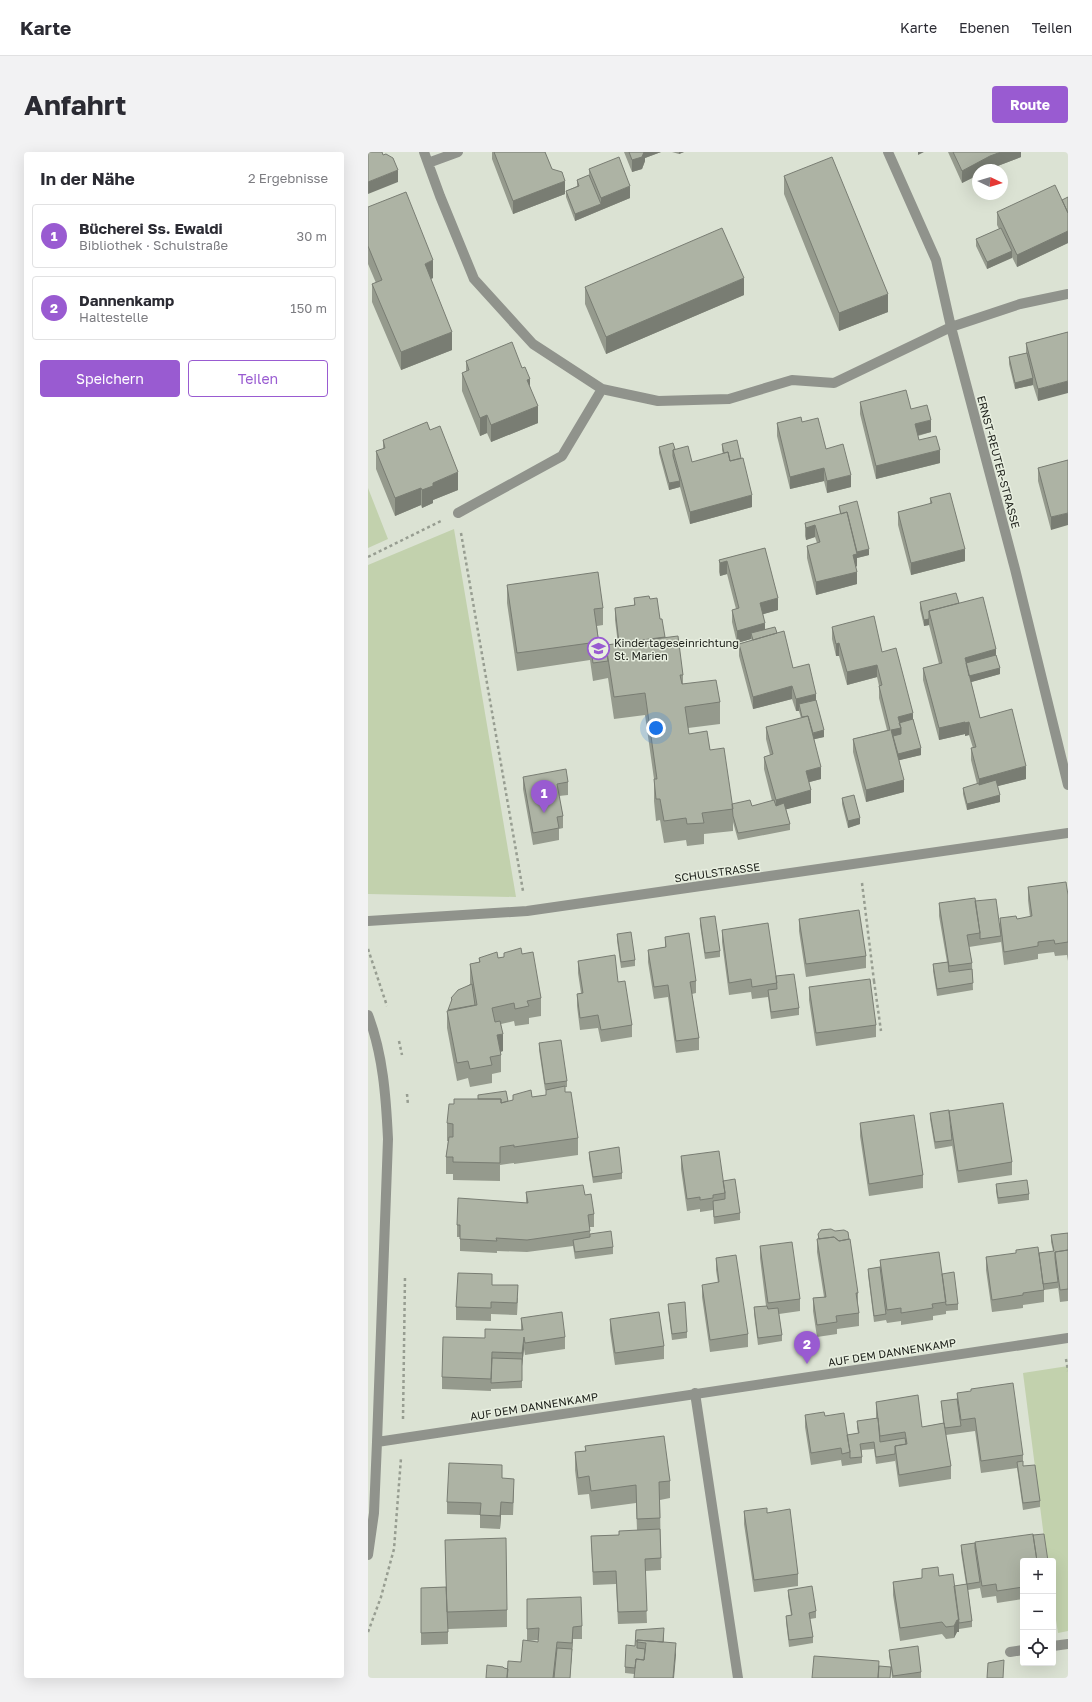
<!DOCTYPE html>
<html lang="de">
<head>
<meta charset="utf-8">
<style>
  body { margin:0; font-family:"Golos Text",sans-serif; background:#f2f2f3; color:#2b2b33 }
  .controls { position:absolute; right:12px; bottom:12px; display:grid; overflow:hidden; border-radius:4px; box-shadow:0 4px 16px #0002 }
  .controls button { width:36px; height:36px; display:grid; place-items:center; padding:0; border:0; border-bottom:1px solid #e1e1e2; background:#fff; color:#2b2b33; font:20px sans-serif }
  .compass { position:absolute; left:604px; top:12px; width:36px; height:36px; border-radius:50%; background:#fff; box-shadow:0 4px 16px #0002; rotate:94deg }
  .you { position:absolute; left:288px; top:576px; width:14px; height:14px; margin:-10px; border:3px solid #fff; border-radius:50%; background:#1a73e8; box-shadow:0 0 0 6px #1a73e833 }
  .badge { display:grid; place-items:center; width:26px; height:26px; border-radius:50%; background:#995bd1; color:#fff; font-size:13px; font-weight:700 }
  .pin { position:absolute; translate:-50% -33px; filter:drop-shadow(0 1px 2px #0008) }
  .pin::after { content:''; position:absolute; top:21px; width:14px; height:12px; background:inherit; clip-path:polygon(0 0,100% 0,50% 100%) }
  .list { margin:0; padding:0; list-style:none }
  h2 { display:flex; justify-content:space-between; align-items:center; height:52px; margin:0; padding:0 16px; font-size:17px }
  h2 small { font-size:13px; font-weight:400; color:#7c7c81 }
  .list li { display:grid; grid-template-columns:26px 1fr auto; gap:12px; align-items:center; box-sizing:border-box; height:64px; margin:0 8px 8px; padding:0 8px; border:1px solid #e1e1e2; border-radius:4px }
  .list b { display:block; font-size:15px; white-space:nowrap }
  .list p { margin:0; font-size:13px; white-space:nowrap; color:#7c7c81 }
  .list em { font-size:13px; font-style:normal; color:#7c7c81 }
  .actions { display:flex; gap:8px; padding:12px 16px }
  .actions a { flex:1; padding:9px 0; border:1px solid #995bd1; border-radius:4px; text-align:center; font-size:14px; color:#995bd1 }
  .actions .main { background:#995bd1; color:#fff }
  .icon { flex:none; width:22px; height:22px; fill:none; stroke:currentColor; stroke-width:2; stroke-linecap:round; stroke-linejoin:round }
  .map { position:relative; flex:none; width:700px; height:1526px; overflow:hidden; border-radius:4px }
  header { display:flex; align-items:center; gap:24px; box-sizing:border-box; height:56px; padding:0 20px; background:#fff; border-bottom:1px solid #e1e1e2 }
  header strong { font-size:19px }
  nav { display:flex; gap:22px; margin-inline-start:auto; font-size:14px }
  .intro { display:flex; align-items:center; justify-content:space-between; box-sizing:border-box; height:96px; padding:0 24px }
  h1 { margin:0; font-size:28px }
  .button { padding:10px 18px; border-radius:4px; background:#995bd1; color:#fff; font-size:14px; font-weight:700 }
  main { display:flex; gap:24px; padding:0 24px }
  aside { flex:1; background:#fff; border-radius:4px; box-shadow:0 4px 16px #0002 }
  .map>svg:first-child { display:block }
</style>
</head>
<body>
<header>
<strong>Karte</strong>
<nav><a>Karte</a><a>Ebenen</a><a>Teilen</a></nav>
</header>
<div class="intro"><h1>Anfahrt</h1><a class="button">Route</a></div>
<main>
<aside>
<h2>In der Nähe<small>2 Ergebnisse</small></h2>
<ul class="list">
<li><span class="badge">1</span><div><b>Bücherei Ss. Ewaldi</b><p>Bibliothek · Schulstraße</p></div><em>30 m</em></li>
<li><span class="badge">2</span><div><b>Dannenkamp</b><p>Haltestelle</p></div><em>150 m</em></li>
</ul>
<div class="actions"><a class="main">Speichern</a><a>Teilen</a></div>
</aside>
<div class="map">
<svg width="700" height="1526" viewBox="0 0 700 1526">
  <rect width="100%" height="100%" fill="#dbe2d3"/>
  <path fill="#c2d1ad" d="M0 336 20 387 0 396Z
    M86 377 148 745 0 742V413Z
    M700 1214V1479L690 1481 685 1448V1409H679L655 1221Z"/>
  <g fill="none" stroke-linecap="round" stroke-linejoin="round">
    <path stroke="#979d91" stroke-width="2.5" stroke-dasharray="3 3" stroke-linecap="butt" d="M93 381 155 739
      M0 405 73 369
      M494 731 506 829 500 830
      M0 797 19 854
      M506 829 513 879
      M31 889 34 903
      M39 942 40 953
      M698 1207 700 1219
      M35 1267 37 1124
      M0 1480 13 1445 26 1397 33 1306"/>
    <path stroke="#90938c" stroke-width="10" d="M56 0 72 44 106 127 165 192 234 237 290 249 361 247 424 228 466 231 583 175 652 152 700 142
      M520 0 568 108 583 175 647 417 700 633
      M60 11 90 0
      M90 361 194 304 234 237
      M0 769 159 759 700 681
      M0 863C15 902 18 945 20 987L9 1290 6 1361 0 1403
      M327 1241 370 1526
      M9 1290 700 1186
      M685 1494 700 1492
      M642 1500 655 1498"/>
  </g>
  <path fill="#959a8d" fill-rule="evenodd" d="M124 0H177L184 17 197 42 145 62 124 7Z
    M256 0H293L277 6V9L274 17 264 20Z
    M304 0H316L311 2Z
    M580 0H653V5L619 18H610V23L594 31Z
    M221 17 262 46 207 69 198 45V39L209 34V28L221 23Z
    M416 24 520 160 471 179 416 42Z
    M700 45V91L649 115 644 105 619 117 608 94V87L631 77 629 73V60L694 48Z
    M0 55 65 126 63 127 84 198 33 218 4 150V132L8 131 0 112Z
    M217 135 376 143 238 202 217 152Z
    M700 180 670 249 665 233 647 237 641 212V205L658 201V191Z
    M98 209 162 234 170 271 123 290 119 281 112 284 94 239V221L98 220Z
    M492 250 543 257 563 280 550 284 551 288 572 311 508 327 492 262Z
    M434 270 458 297 483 335 459 341 456 329 422 337 409 284V271Z
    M15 288 90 338 65 348V351L54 356 53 353 27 364 8 317V299L15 297Z
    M354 292 384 355 322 372 312 335 301 338 291 301V295L307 297 324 310 355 302 354 298Z
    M700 308 683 378 670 329V316Z
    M562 346 597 409 543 423 530 373V360L562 352Z
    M471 354 501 403 489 406V414L488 415 489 432 448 443 439 406V394L449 391 447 385 438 388 437 384V371L472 362Z
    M397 396 410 458 395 462 397 477 409 481 425 516 448 548 456 585 446 587 453 627 441 630 443 651 418 657 422 672V678L370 688 365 670V679L336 682V692L319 694 318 688 296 691 292 668 288 669 286 649V627L277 563 246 567 240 526 225 529 222 508 149 519 139 451V433L235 456V473L229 474 232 499 238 498V493L250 492 247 468V456L266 453V446L282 447 292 467 297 485 315 523V532L352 550V572L320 576 321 582 342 598 364 652 384 654 404 649 396 617V605L402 603 398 587V575L433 566 431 559H428L424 547 385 557 371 504V492L384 488 383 487 369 491 364 470V458L368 457 359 422 352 424 351 420V408Z
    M552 450 591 451 628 503 632 522 603 530 612 566 658 627 629 634 632 650 599 658 595 642V636L609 632 603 608V596H605L601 583 597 584V582L571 588 555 528V516L571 512 561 473 556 474 552 457Z
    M464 475 514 500 545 567 553 603 531 608 536 640 498 650 485 600V587L519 578 511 546V534L509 525 479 533 471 504H468L464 487Z
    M155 625 200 630V643L191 644 195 664V676L191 677V688L165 693 155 637Z
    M474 646 492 672 480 676 474 652Z
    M660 735 700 743V809L699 803 687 804 686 800 670 802V807L636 813 633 789V790L601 795 604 811 605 838 569 844 565 819V812L579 810 571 764V751L607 749 632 772V766L649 767 662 765 660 748Z
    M332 766 352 799V805L337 807 332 773Z
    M431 767 498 804V816L438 825 431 779Z
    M354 778 408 824 431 856V863L403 867 400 845 384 847 383 840 361 843 354 790Z
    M249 782 267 808V814L253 816 249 789Z
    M297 785 328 829V841L324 842 331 886V898L308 901 300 845 286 847 280 810V798L297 795Z
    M136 801 154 802 173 846V864L161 866V872L147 874 146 869 133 872 135 899 133 900V920L124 922V931L102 935 100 926 89 929 79 876V859L80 858 83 851V846L102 832V812L111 810V806H130L136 805Z
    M210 809 250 830 264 873V885L233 890 230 876 212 878 209 854V842L213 841 210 821Z
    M441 835 508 873V885L448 894 441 848Z
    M171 891 199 929V935H197V940L210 986V1003L146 1012V1011L132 1013V1029L85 1028V1022H78V1005L80 989H79V971L145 948V943L164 945 178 943V938H177L171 898Z
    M562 961 644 1010V1023L590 1031 584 993V994L567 997 562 967Z
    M492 971 555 1023V1036L501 1044 492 984Z
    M221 1000 254 1021V1027L225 1031 221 1006Z
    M313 1004 355 1029 372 1061V1068L346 1072 345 1058 332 1060V1057L319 1059 313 1017Z
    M628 1032 661 1042V1048L630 1052 628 1039Z
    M158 1040 217 1043 226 1062V1075H222V1082L245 1095V1102L207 1107 205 1094 159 1100 129 1099V1101L92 1099V1085H89V1073L158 1051Z
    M700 1081V1149L692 1150 690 1134V1136L676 1138V1150L655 1153V1156L624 1160 618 1118V1105L671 1101 685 1099 683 1090V1083Z
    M450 1082 490 1141V1153L491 1161V1174L469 1177V1182L449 1185 445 1159V1146L456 1145 449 1100V1087H450Z
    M392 1094 432 1147V1159L411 1162 414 1183V1189L390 1193 386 1162V1155L398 1154 392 1106Z
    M348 1106 380 1182V1195L342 1200 334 1145V1133L350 1131 348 1118Z
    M512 1108 574 1122 590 1152V1158L578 1159V1162L565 1164V1168L533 1173V1169L519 1171 518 1168 506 1170 500 1123V1117L512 1115Z
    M124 1133 150 1146 149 1163 123 1162V1169L88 1168V1155Z
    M300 1152 319 1180V1186L304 1188 300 1158Z
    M153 1166 197 1185V1197L157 1203 156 1197 154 1214V1236L123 1237V1235V1239L74 1237V1225L117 1186 153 1178Z
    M242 1167 296 1194V1207L247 1213 242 1179Z
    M589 1241 655 1303V1314L672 1349V1355L655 1358 649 1316 613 1321 607 1279 578 1283 583 1314V1327L531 1335 527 1307V1309L508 1312 506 1297 494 1298V1311L474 1314 473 1308 443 1313 437 1275V1263L457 1264 479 1283 490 1281 489 1276V1269L508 1267V1250L554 1275 575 1271 573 1249 589 1247Z
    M217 1294 302 1329V1346L292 1348 293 1418 277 1419 279 1471 250 1472 248 1432 225 1433 223 1384 251 1383 269 1378 268 1351 223 1357 221 1342 210 1343 207 1318V1300L217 1299Z
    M134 1326 146 1339 145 1363H133L132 1377 112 1376V1363L79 1362V1350Z
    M376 1359 399 1361 430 1422V1434L386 1440 376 1372Z
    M77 1388 139 1458V1475L80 1477V1492L53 1493V1436L78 1435Z
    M607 1391 655 1409V1447L629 1451 628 1444 614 1446 612 1436 600 1438 604 1469V1475L591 1477V1480H589L586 1486 578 1487 574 1482 532 1489 525 1443V1430L554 1426V1417L571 1424 586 1434 598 1432 593 1400V1393Z
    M420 1438 448 1459V1466L442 1467 445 1485V1491L421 1495 418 1470V1464L423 1463 420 1444Z
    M159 1447 214 1474V1487H205L202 1526H118L136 1516 140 1517 153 1510 159 1489ZM170 1488V1490L160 1489Z
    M268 1478 296 1483V1490L308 1503 266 1522 257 1521V1515L267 1494Z
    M521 1498 553 1520V1526H524L523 1515 522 1526H444L511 1515H523L521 1504Z"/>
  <path fill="#797d73" d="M276 0H293L277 6V9L274 17 264 20V8Z
    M311 0H316L311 2Z
    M550 0H556L550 3Z
    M633 0H653V5L619 18H610V23L594 31V19L622 4Z
    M30 18V30L0 42V30Z
    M197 29V42L145 62V49Z
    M262 34V46L233 58V46Z
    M233 52V58L207 69V62Z
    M700 79V91L649 115V103Z
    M644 99V106L619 117V110Z
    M65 108V126L57 129V112Z
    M376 126V143L238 202V185Z
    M520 142V160L471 179V161Z
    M84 180V198L33 218V200Z
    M665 226V233L647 237V231Z
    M162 227V244L159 228Z
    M700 229V241L670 249V237Z
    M170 254V271L123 290V273Z
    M119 263V281L112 284V266Z
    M563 268V280L547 284V272Z
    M572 298V311L508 327V314Z
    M456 316V329L422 337V325Z
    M90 320V338L65 348V351L54 356V338L65 331Z
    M483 323V335L459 341V329Z
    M312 329V335L301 338V331Z
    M53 336V353L27 364V346Z
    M384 343V355L322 372V360Z
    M700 361V373L683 378V365Z
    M447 373V385L438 388V376Z
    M501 397V403L489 406V414L485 415V403L487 400Z
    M597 397V409L543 423V411Z
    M359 409V422L352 424V411Z
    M489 420V432L448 443V430Z
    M410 446V458L392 463V451Z
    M561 466V473L556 474V468Z
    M397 471V484L383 481V487L369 491V479Z
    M471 491V504H468V492Z
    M628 497V510L598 518 597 506Z
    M509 513V525L479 533V520Z
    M632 516V522L600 531V524Z
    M424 534V547L385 557V545Z
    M448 542V554L431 552V559H428V547Z
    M545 561V574L525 590 523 578 530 565Z
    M597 570V582L571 588V576Z
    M601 570V583L597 584V571Z
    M456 578V585L443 588V582Z
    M553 596V603L528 609V602Z
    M658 614V627L611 639V627Z
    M453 615V627L438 631V619Z
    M536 628V640L498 650V638Z
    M443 638V651L408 660V648Z
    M632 643V650L599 658V652Z
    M492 666V672L480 676V669Z
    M135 882V899L129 900V883Z
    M156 1185V1197L154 1214V1201Z
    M133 1350V1363L132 1377V1364Z
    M589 1468H591V1480H589L586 1486V1474Z
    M205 1475V1487L202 1526Z
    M308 1491V1503L306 1526H305Z"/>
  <path fill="#adb3a4" stroke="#797d73" d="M0 0H14L15 3 18 2 25 6 30 18 0 30Z
    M126 0H177L184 17 194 20 197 29 145 49Z
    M261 0H276L274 5 264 8Z
    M585 0H633L622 4 594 19Z
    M251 5 262 34 233 46 221 17Z
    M464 5 520 142 471 161 416 24Z
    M221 23 233 52 207 62 198 39 211 34 209 28Z
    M687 33 700 61V79L649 103 629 60Z
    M38 40 65 108 57 112 84 180 33 200 4 132 14 128 0 94V55Z
    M700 45V61L694 48Z
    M354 76 376 126 238 185 217 135Z
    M633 76 644 99 619 110 608 87Z
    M700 180V229L670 237 658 191Z
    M144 190 154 216 157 215 162 227 159 228 170 254 123 273 119 263 112 266 94 221 101 218 98 209Z
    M659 201 665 226 647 231 641 205Z
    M538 238 543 257 559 253 563 268 547 272 551 288 568 284 572 298 508 314 492 250Z
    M433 265 434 270 450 266 458 297 475 292 483 323 459 329 456 316 422 325 409 271Z
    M59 270 62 278 72 274 90 320 65 331V334L54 338 53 336 27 346 8 299 17 296 15 288Z
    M369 288 373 306 362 309 360 300 356 301 354 292Z
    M305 291 307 297 305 298V304L312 329 301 331 291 295Z
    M320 294 324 310 360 300 362 309 375 306 384 343 322 360 305 298Z
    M700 308V361L683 365 670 316Z
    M582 341 597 397 543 411 530 360 564 351 562 346Z
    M489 349 501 397 489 400 479 360 473 362 471 354Z
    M479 360 489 402 485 403 489 420 448 430 439 394 452 390 447 373 438 376 437 371Z
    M397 396 410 446 392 451 397 471 369 479 364 458 371 456 359 409 352 411 351 408Z
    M230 420 235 456 226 457 232 499 238 498 240 509 225 511 222 491 149 501 139 433Z
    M588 441 591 451 561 459V467L556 468 552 450Z
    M281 444 282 447 289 446 292 467H294L297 485 251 491 247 456 267 453 266 446Z
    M615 445 628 497 597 506 612 566 644 557 658 614 611 627 603 596 608 595 601 570 597 571V570L571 576 555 516 574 511 561 459Z
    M506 464 514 500 528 496 545 561 530 565 533 576 523 578 536 628 498 638 485 587 522 578 511 534 514 533 509 513 479 520 471 491 468 492 464 475Z
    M407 475 409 481 385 488 383 481Z
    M416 479 425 516 441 512 448 542 428 547 424 534 385 545 371 492Z
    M310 484 315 523H312L314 532 348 528 352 550 317 555 321 582 339 579 342 598 356 596 365 657 334 661 336 671 319 672 318 666 296 669 292 647H288L286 627H289L277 541 246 545 238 493Z
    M628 503 632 516 601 524 598 511Z
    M448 548 456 578 445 581 440 564 434 565 431 552Z
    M440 564 453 615 438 619 443 638 408 648 396 605 405 602 398 575Z
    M545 567 553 596 530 602 525 584 533 582V576L531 571Z
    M198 617 200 630 189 632 195 664 189 665 191 676 165 681 155 625Z
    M628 628 632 643 599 652 595 636 611 631V633Z
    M486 643 492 666 480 669 474 646Z
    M382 648 384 654 406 648 408 654 416 651 422 672 370 681 365 664 364 652Z
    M698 730 700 743V790L687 792 686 788 670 790V794L636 800 632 766 648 764 649 767 664 764 660 735Z
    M607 746 612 781 599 783 604 811 581 814 571 751Z
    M628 747 633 784 612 787V781L607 749Z
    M491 758 498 804 438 812 431 767Z
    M347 764 352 799 337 801 332 766Z
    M400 771 409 831 384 835 383 827 361 831 354 778Z
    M263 780 267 808 253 810 249 782Z
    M321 781 328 829 322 830 331 886 308 889 300 833 286 835 280 798 298 795 297 785Z
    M153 796 154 802 165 800 173 846 159 849 161 854 147 857 146 851 124 856 127 870 132 869 135 882 129 883 133 903 122 905 124 913 102 917 100 909 89 911 79 859 109 853 102 812 112 810 111 806 129 800 130 806 136 805V801Z
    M247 803 250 830 257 829 264 873 233 878 230 863 212 866 209 842 215 841 210 809Z
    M580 810 581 820 604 817 605 831 569 837 565 812Z
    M426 822 431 856 403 860 400 838 409 837 408 824Z
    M502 827 508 873 448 881 441 835Z
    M104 832 107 853 80 858 84 847 83 846 90 838Z
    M193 888 199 929 177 932 171 891Z
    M197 934V940H203L210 986 146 995V993L132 995V1011L85 1010V1005H78L81 985H85V972L79 971 81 952H86V947H133V951L145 948V943L163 938 164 945 178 943V938Z
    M138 939 140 949 133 951V947H110V943Z
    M635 951 644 1010 590 1019 581 959Z
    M581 958V959L584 988 567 990 562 961Z
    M546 963 555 1023 501 1032 492 971Z
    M251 995 254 1021 225 1025 221 1000Z
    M351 999 357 1041 345 1043V1046L332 1048V1045L319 1047 313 1004Z
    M367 1027 372 1061 346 1065 345 1049 357 1047V1041L355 1029Z
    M659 1028 661 1042 630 1046 628 1032Z
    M215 1033 217 1043 223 1042 226 1062 220 1063 222 1079 159 1088 128 1086 129 1089 92 1087V1073H89L90 1046 160 1051 158 1040Z
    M463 1077 467 1079 476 1078 480 1080 481 1087 471 1089 466 1085 451 1087 450 1082 453 1078Z
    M243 1079 245 1095 207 1100 205 1088 222 1085V1082Z
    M700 1081V1098L687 1100V1106L690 1130 675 1132 671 1101 686 1099 683 1083Z
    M466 1085 471 1089 482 1087 490 1141H488L491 1161 468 1164 469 1170 449 1173 445 1146 458 1145 449 1087Z
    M424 1090 432 1147 400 1151 392 1094Z
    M670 1095 676 1138 655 1141V1143L624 1148 618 1105 648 1101V1098Z
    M700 1098V1137L692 1138 687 1100Z
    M571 1100 578 1150 564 1152 565 1156 533 1161V1156L519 1158 512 1108Z
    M368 1103 380 1182 342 1188 334 1133 351 1130 348 1106Z
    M512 1115 518 1162 506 1164 500 1117Z
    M586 1120 590 1152 578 1153 574 1122Z
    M90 1121 124 1122V1133H150L149 1151 123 1150V1156L88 1155Z
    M317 1150 319 1180 304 1182 300 1152Z
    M399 1154 400 1157 410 1156 414 1183 390 1186 386 1155Z
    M194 1160 197 1185 157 1191 156 1185 154 1201 124 1200 123 1227 74 1225 75 1185 117 1186V1177L155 1178 153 1166Z
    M291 1160 296 1194 247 1201 242 1167Z
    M124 1206 154 1207V1229L123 1231Z
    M645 1231 655 1303 613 1309 607 1266 593 1268 589 1241 603 1239V1237Z
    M550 1243 554 1275 576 1271 583 1314 531 1323 527 1294 539 1292 537 1280 512 1284 508 1250Z
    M589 1247 593 1274 577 1276 576 1271 573 1249Z
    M456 1260 457 1264 476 1261 482 1300 474 1302 473 1296 443 1301 437 1263Z
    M510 1266 512 1290 537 1286 538 1292 527 1294V1302L508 1305 506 1290 492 1292 494 1305 482 1306V1300L479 1283 491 1281 489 1269Z
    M296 1284 302 1329 291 1330 292 1366 269 1367 268 1333 223 1339 221 1324 210 1326 207 1300 218 1299 217 1294Z
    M655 1309V1314L667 1313 672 1349 655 1351 649 1310Z
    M81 1311 134 1313V1326L146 1327 145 1351 133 1350 132 1364 112 1363 113 1351 79 1350Z
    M399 1356V1361L422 1357 430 1422 386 1428 376 1359Z
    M292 1377 293 1406 277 1407 279 1459 250 1460 248 1419 225 1420 223 1384 251 1383V1379Z
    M665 1382 669 1409H655V1435L629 1439 628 1432 614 1434 607 1390Z
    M676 1382 680 1409H669L665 1383Z
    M138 1386 139 1458 79 1460 77 1388Z
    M607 1391V1396L612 1430 599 1432 593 1393Z
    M570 1415 571 1424 585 1422 591 1468H589L586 1474 578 1475 574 1470 532 1476 525 1430 554 1426V1417Z
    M599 1432 604 1469 591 1471 586 1434Z
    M444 1434 448 1459 441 1461 445 1485 421 1488 418 1464 424 1463 420 1438Z
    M78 1435 80 1480 53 1481V1436Z
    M213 1445 214 1474 205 1475 204 1491 189 1490 185 1526H139L140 1509 153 1510 155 1488 170 1490 171 1476 159 1477V1447Z
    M296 1476 295 1490 269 1488V1496L277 1497 276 1508 268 1507 267 1516 257 1515 258 1493 267 1494 268 1478Z
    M269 1488 308 1491 305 1526H266L268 1507 276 1508 278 1491 269 1490Z
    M550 1494 553 1520 525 1524 521 1498Z
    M189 1496 204 1497 202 1526H186Z
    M446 1504 511 1509 510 1526H444Z
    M636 1508 635 1526H619L620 1511Z
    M119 1513 135 1515 136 1516 140 1517 139 1526H118Z
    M511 1514 523 1515 522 1526H510Z"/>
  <defs>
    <symbol id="school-ring" viewBox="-11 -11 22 22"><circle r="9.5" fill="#e8efe0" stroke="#995bd1" stroke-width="1.5"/><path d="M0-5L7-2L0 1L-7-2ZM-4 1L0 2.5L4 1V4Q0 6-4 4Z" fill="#995bd1"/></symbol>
  </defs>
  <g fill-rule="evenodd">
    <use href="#school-ring" x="218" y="484" width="25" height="25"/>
  </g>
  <g text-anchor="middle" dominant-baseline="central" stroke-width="3" stroke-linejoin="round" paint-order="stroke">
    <g font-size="11" fill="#22251f" stroke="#e8efe0">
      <text transform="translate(631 310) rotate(75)">ERNST-REUTER-STRASSE</text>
      <text transform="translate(349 720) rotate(-8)">SCHULSTRASSE</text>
      <text transform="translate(524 1200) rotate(-9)">AUF DEM DANNENKAMP</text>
      <text transform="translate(166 1254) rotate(-9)">AUF DEM DANNENKAMP</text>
    </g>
    <g font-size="11" fill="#22251f" stroke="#e8efe0" text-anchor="start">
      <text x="246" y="490">Kindertageseinrichtung<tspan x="246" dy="13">St. Marien</tspan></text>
    </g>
  </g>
</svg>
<div class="controls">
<button>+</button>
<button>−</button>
<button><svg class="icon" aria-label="locate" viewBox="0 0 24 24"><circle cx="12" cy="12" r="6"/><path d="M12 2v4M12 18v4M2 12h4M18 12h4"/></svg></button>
</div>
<svg class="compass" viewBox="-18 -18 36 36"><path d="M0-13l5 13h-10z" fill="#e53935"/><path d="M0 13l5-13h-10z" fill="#7c7c81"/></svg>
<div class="you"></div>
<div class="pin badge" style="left:176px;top:661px">1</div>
<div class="pin badge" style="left:439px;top:1212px">2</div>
</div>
</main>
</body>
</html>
